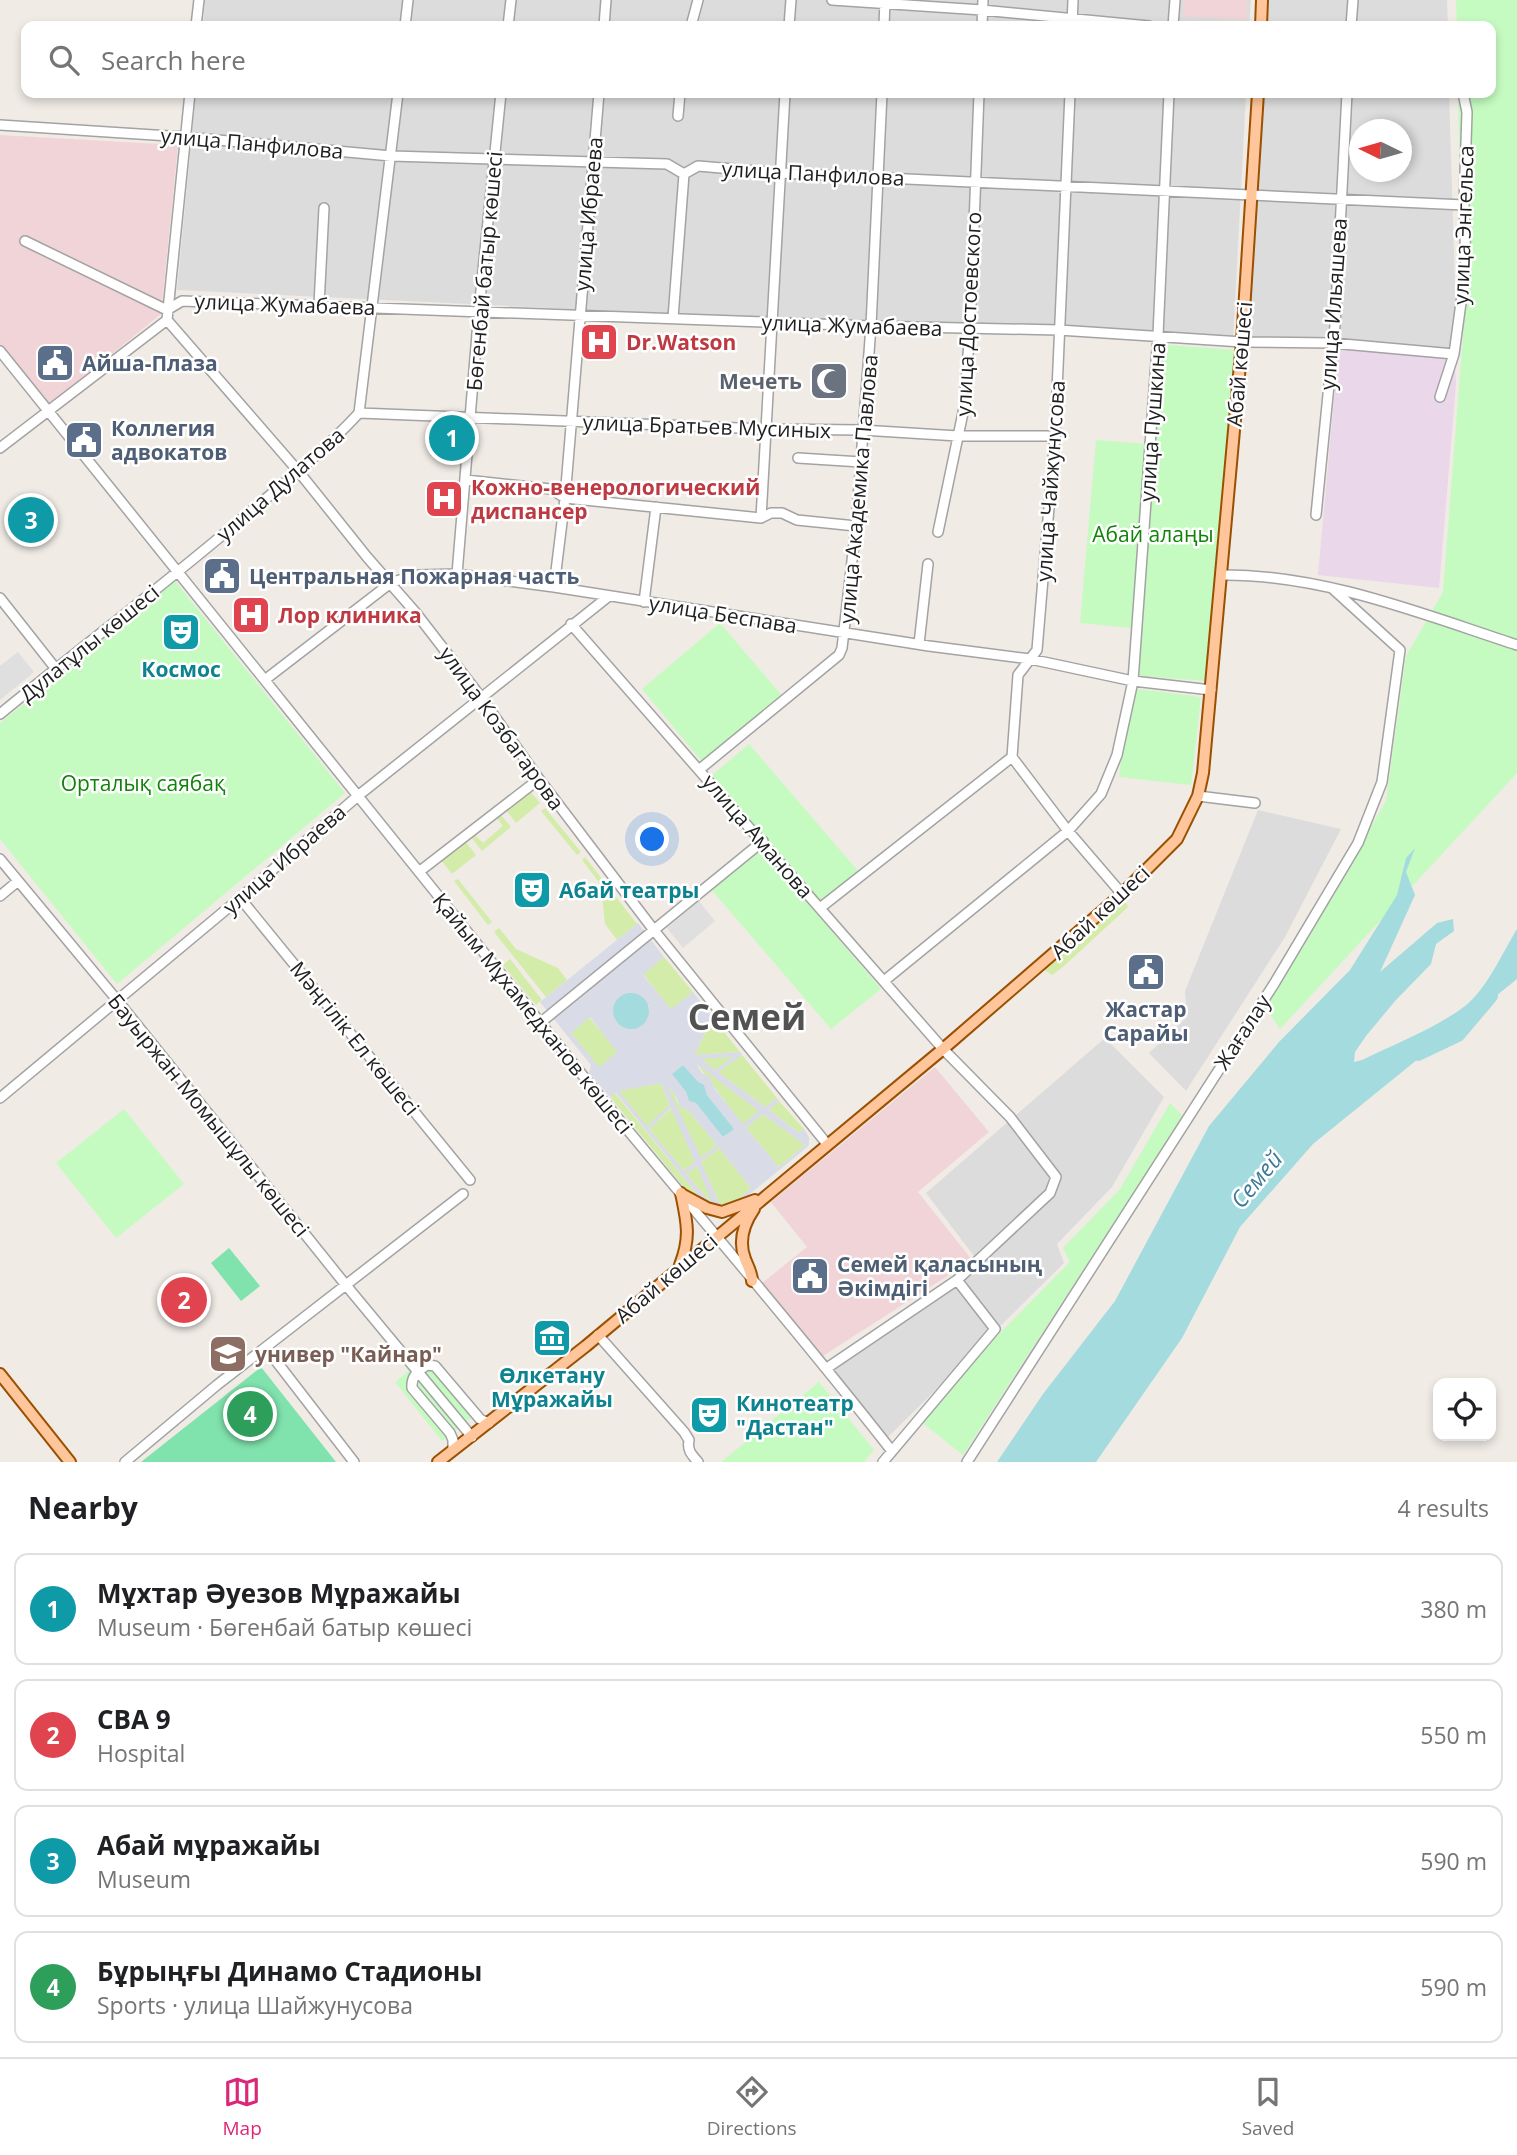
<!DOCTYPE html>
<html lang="en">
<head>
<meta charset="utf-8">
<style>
  body { margin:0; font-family:"Open Sans",sans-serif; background:#f2f2f2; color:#202124 }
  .controls { position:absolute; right:21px; bottom:21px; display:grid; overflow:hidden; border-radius:14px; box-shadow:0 4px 10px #0003 }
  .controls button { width:63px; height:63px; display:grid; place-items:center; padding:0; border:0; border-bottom:2px solid #e0e0e0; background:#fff; color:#202124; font:35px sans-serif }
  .compass { position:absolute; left:1349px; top:119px; width:63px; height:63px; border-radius:50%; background:#fff; box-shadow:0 4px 10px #0003; rotate:275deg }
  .you { position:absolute; left:653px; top:840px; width:24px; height:24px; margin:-18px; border:5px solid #fff; border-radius:50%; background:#1a73e8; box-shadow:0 0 0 10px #1a73e833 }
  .badge { display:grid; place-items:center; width:46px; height:46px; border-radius:50%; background:#db2777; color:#fff; font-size:23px; font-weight:700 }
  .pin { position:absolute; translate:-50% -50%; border:4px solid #fff; box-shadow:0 2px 7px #0006 }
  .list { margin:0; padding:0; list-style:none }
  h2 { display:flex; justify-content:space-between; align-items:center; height:91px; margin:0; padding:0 28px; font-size:30px }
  h2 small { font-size:23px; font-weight:400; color:#757577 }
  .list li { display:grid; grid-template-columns:46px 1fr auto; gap:21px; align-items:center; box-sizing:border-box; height:112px; margin:0 14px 14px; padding:0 14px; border:2px solid #e0e0e0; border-radius:14px }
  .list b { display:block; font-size:26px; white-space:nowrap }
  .list p { margin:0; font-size:23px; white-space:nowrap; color:#757577 }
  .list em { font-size:23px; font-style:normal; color:#757577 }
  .icon { flex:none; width:38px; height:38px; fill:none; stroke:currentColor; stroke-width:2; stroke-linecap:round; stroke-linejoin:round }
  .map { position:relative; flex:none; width:1517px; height:1462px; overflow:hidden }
  .search { position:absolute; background:#fff; box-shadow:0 4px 10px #0003; left:21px; right:21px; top:21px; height:77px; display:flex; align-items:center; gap:18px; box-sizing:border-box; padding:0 24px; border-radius:14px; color:#757577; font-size:26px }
  .sheet { height:595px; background:#fff }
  nav { display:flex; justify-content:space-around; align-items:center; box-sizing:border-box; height:98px; border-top:2px solid #e0e0e0; background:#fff; font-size:19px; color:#757577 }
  nav a { display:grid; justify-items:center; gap:4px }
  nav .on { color:#db2777 }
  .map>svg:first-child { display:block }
</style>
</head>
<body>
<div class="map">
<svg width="1517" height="1462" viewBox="0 0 1517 1462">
  <rect width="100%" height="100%" fill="#f0ebe5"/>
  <path fill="#dddcdc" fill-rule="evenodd" d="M205 0H1251L1249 26H203Z
    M1269 0H1447L1448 26H1268Z
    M196 93H1246L1233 341 177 290Z
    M1263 93H1449L1457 350 1248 338ZM1360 130H1402V172H1360Z
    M1258 810 1341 829 1285 937 1186 1091 1149 1053 1187 1017 1185 991Z
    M1105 1038 1164 1097 1112 1187 1057 1244 1064 1263 888 1437 832 1368 980 1264 926 1193Z"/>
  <path fill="#f1d4d7" d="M1184 0H1247L1246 20 1183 16Z
    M0 135 178 145 161 314 48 406 0 346Z
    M935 1067 989 1132 918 1192 972 1260 823 1356 762 1283 807 1247 771 1202Z"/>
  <path fill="#ead7e9" d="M1339 345 1454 355 1456 384 1439 588 1318 575Z"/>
  <path fill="#d4eca9" d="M528 789 540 803 516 823 505 809Z
    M545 808 581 852 577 855 541 811Z
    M499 813 511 827 482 851 470 836 474 834 483 843 503 826 495 816Z
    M465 841 476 855 452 874 441 860Z
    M585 857 637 924 617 940 605 924 601 885 582 860Z
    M458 879 492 922 488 925 454 881Z
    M1122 894 1128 907 1064 966 1052 975 1040 967Z
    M499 928 516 949 558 968 567 980 546 997 494 932Z
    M664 957 693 992 671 1010 643 974Z
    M510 959 542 1000 536 1005 503 965Z
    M589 1017 618 1052 599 1068 570 1032Z
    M712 1017 740 1052 695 1055Z
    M742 1055 777 1098 765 1107 718 1072Z
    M735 1056 715 1070 701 1059Z
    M697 1064 760 1111 743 1125Z
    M661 1083 670 1105 647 1127 618 1091Z
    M667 1087 675 1094C675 1101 681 1109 688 1110L717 1145 700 1159Z
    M615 1093 705 1204 685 1189 610 1097Z
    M779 1101 804 1129 799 1133 768 1109Z
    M672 1108 695 1162 684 1171 649 1129Z
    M763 1114 805 1145 779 1167 746 1128Z
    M719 1148 751 1188 734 1203 721 1207 701 1162Z
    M697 1166 714 1206 686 1174Z"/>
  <path fill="#c5fbc1" d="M1456 0H1517V773L1280 1029 1266 1008 1386 801 1406 656 1443 592 1463 336 1458 93H1491V26H1457Z
    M1156 344 1234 350 1206 681 1128 675 1132 628 1080 623 1096 440 1147 444Z
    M175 581 345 793 117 984 0 839V723Z
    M720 623 783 697 704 764 642 689Z
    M1129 688 1201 697 1191 785 1119 777Z
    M749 744 859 872 822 904 711 776Z
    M759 846 881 989 831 1029 710 888Z
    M1170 1103 1183 1116 963 1455 920 1421 997 1336 1070 1262 1063 1248 1120 1189Z
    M124 1109 184 1184 116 1238 56 1163Z
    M429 1354 477 1413 442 1441 395 1382Z
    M819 1382 874 1450 864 1462H721Z"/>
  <path fill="#80e2ad" d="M229 1248 260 1286 241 1301 211 1263Z
    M261 1367 336 1462H141Z"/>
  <path fill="#dfdfdf" d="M18 652 34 672 0 700V666Z
    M699 901 715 921 683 948 667 928Z"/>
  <path fill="#d9dbe6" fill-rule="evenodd" d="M638 923 664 957 643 975 671 1009 693 992 712 1017 695 1055 740 1052 742 1055 718 1072 765 1107 777 1098 779 1101 769 1110 799 1133 804 1129 809 1137V1145L806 1148 740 1202 728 1209 705 1204 616 1093 610 1097 589 1073 591 1065 540 1002ZM649 1005 648 1018 640 1027 617 1023 614 1018 613 1012ZM590 1017 617 1052 599 1067 571 1033ZM733 1057 715 1070 702 1060V1059ZM683 1065 698 1083 704 1085 707 1095 733 1128 724 1137 696 1103 689 1101 686 1092 672 1074ZM697 1065H698L759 1111 743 1124 715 1089 710 1077 702 1073ZM661 1083 670 1105 647 1126 619 1091ZM668 1088 675 1094 680 1107 688 1110 717 1145 701 1158ZM671 1108 695 1162 684 1171 649 1129ZM763 1114 805 1145 779 1167 746 1128ZM719 1148 751 1188 734 1203 721 1207 701 1162ZM697 1166 713 1205 686 1174Z"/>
  <path fill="#a4dbdf" d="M1415 848 1406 872 1415 895 1380 972 1437 923 1453 919 1454 931 1436 944 1431 964 1395 1001 1366 1036 1355 1052 1354 1062 1362 1060C1395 1044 1436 1028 1465 1006 1486 990 1503 952 1517 929V979L1313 1144 1240 1227 1182 1338 1096 1462H997L1043 1394 1115 1301 1209 1126 1279 1042 1350 970 1397 895 1406 858Z
    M613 1011a18 18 0 1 1 36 0a18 18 0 1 1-36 0Z
    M683 1065 698 1082 704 1085 707 1095 734 1129 723 1137 696 1103 689 1101 686 1092 672 1074Z"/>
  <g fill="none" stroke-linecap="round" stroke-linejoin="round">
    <path stroke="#a4dbdf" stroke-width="14" d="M1418 1054 1458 1035 1491 996"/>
    <defs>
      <path id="minor" d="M832 0 982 10 1149 26
        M1072 25 1073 0
        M196 26 199 0
        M405 26 408 0
        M508 26 511 0
        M604 26 606 0
        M691 26 698 0
        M789 26 791 0
        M884 26 885 0
        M982 26 983 0
        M1173 26 1175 0
        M1351 26 1353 0
        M678 116 680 93
        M0 125 185 137 391 156 667 164 684 174 698 166 780 173 1464 205
        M25 241 167 310
        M319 305 324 208
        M167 310 182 301 871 326 1059 330 1242 342 1332 343 1454 354
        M673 318 684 174
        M167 320 299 472 367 557 416 613 480 696 539 779 653 929 827 1144
        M0 351C196 592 388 836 584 1077 686 1202 792 1323 891 1450
        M1440 397 1454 354 1466 266 1464 205 1467 112 1463 93
        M359 413 766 429 862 430 958 436H1055
        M0 448 167 320 190 93
        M798 458 861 462
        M466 480 551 489 565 498 761 518 771 513H782L797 520 856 526
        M1316 515 1335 325 1347 93
        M761 518 785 93
        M938 532 964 408 970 329 979 93
        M457 574 479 310 501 93
        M1222 575C1323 574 1422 614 1517 645
        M554 587 565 498 599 93
        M0 598 56 669
        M644 602 656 507
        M571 624 943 1049 1010 1117 1056 1177 1050 1193 957 1280 827 1368
        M919 644 928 564
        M266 679 392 582 418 575 457 574 554 587 929 646 1030 659 1133 681 1211 690
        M0 714C77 651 156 591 232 527 276 490 320 455 359 413L398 93
        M1012 757 1068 831 1122 894
        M700 769 839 655 842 648 856 526 871 326 882 93
        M1198 796 1255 803
        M0 859 117 1000 345 1284 472 1437
        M420 871 539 779
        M0 896 18 881
        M240 898 470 1180
        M820 908 1012 757 1018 675 1037 650 1055 436 1070 93
        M884 981 1068 831 1101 794 1117 755 1133 681 1158 335 1169 93
        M540 1023 763 841
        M0 1098 240 898 359 795 609 596
        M598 1335 684 1432 689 1440C687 1450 691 1454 698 1462
        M266 1348 354 1462
        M453 1450V1440L450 1433 412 1388C411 1376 418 1371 427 1365L435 1366 480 1419 489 1423
        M125 1462 217 1385 463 1194
        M883 1462 995 1329 957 1280
        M967 1462 1274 984 1358 843 1382 782 1400 650 1333 589"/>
      <path id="major" d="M1261 26 1262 0
        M683 1195 707 1208 722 1212 755 1200
        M680 1265C691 1237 687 1222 681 1193
        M752 1281C752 1273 748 1267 745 1259 738 1241 743 1225 754 1209
        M0 1374 70 1462
        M438 1462 586 1346 943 1049 1122 894 1177 839 1198 796 1203 773 1242 342 1258 93"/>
    </defs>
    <use href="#minor" stroke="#a3a3a3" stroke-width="12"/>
    <use href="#major" stroke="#9a5000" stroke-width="14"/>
    <use href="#minor" stroke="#fff" stroke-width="9"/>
    <use href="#major" stroke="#ffc59b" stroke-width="10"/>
  </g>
  <defs>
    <symbol id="hospital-square" viewBox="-11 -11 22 22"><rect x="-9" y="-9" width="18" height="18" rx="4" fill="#e0444e" stroke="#fff"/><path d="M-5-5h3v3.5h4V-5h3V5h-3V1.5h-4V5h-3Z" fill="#fff"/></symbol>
    <symbol id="civic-square" viewBox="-11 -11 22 22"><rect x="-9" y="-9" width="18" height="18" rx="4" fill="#5c6f8a" stroke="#fff"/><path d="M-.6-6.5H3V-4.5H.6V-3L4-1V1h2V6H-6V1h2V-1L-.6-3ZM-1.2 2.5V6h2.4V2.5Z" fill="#fff"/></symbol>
    <symbol id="mosque-square" viewBox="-11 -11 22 22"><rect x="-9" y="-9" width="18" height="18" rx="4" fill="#6b7280" stroke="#fff"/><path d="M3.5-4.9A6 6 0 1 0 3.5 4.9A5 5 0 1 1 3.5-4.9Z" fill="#fff"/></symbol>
    <symbol id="theatre-square" viewBox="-11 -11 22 22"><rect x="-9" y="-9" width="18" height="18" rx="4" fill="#0f9aa8" stroke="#fff"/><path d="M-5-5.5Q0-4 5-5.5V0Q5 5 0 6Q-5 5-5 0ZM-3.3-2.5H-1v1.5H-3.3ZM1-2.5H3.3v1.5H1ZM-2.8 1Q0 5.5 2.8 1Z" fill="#fff"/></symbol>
    <symbol id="museum-square" viewBox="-11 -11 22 22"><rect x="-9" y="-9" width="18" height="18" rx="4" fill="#0f9aa8" stroke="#fff"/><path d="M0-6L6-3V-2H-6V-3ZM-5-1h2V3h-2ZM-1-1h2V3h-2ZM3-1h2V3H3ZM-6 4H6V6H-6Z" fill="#fff"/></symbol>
    <symbol id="university-square" viewBox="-11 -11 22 22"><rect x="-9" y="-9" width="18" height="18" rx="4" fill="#8d6e63" stroke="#fff"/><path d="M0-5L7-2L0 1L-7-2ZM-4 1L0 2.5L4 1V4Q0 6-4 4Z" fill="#fff"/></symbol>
  </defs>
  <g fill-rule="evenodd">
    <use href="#hospital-square" x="577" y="320" width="44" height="44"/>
    <use href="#civic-square" x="33" y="341" width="44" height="44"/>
    <use href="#mosque-square" x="807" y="359" width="44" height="44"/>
    <use href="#civic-square" x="62" y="418" width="44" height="44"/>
    <use href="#hospital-square" x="422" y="477" width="44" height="44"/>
    <use href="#civic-square" x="200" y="554" width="44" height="44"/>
    <use href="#hospital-square" x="229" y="593" width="44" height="44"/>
    <use href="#theatre-square" x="159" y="610" width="44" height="44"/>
    <use href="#theatre-square" x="510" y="868" width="44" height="44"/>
    <use href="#civic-square" x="1124" y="950" width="44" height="44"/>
    <use href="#civic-square" x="788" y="1254" width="44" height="44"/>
    <use href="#museum-square" x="530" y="1316" width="44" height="44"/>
    <use href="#university-square" x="206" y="1332" width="44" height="44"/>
    <use href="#theatre-square" x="687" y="1393" width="44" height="44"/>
  </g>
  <g text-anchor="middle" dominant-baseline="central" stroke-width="5" stroke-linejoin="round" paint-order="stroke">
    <g font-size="21" fill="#1f1f1f" stroke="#fff">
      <text transform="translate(252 143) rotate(5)">улица Панфилова</text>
      <text transform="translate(813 173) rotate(3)">улица Панфилова</text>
      <text transform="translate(588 214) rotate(-85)">улица Ибраева</text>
      <text transform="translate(1463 225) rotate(-88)">улица Энгельса</text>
      <text transform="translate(484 271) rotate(-85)">Бөгенбай батыр көшесі</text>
      <text transform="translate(285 304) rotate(2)">улица Жумабаева</text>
      <text transform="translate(1333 304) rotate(-86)">улица Ильяшева</text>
      <text transform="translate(968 314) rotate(-87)">улица Достоевского</text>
      <text transform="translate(852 325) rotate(2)">улица Жумабаева</text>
      <text transform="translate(1239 364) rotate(-85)">Абай көшесі</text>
      <text transform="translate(1152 422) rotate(-86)">улица Пушкина</text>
      <text transform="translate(707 426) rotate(2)">улица Братьев Мусиных</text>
      <text transform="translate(1050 481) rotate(-86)">улица Чайжунусова</text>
      <text transform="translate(280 484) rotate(-41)">улица Дулатова</text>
      <text transform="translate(858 489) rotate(-85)">улица Академика Павлова</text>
      <text transform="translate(723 614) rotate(9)">улица Беспава</text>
      <text transform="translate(89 643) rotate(-39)">Дулатұлы көшесі</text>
      <text transform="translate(502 728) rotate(54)">улица Козбагарова</text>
      <text transform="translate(758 836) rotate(49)">улица Аманова</text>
      <text transform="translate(284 859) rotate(-41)">улица Ибраева</text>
      <text transform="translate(1100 912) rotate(-43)">Абай көшесі</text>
      <text transform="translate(533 1013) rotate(51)">Қайым Мұхамедханов көшесі</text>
      <text transform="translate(1242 1032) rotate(-57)">Жағалау</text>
      <text transform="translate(355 1038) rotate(51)">Мәңгілік Ел көшесі</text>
      <text transform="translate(209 1115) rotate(51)">Бауыржан Момышұлы көшесі</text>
      <text transform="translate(666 1278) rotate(-40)">Абай көшесі</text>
    </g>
    <g font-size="21" font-weight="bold" fill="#be3a42" stroke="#fff" text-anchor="start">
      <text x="626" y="342">Dr.Watson</text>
      <text x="471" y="487">Кожно-венерологический<tspan x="471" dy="24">диспансер</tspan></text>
      <text x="278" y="615">Лор клиника</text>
    </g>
    <g font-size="21" font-weight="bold" fill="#4e5e75" stroke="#fff" text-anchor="start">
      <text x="82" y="363">Айша-Плаза</text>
      <text x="111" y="428">Коллегия<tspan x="111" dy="24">адвокатов</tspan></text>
      <text x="249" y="576">Центральная Пожарная часть</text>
      <text x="1146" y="1009" text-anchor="middle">Жастар<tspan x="1146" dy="24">Сарайы</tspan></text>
      <text x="837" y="1264">Семей қаласының<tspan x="837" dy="24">Әкімдігі</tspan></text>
    </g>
    <g font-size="21" font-weight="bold" fill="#5b616d" stroke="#fff" text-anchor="end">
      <text x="802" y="381">Мечеть</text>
    </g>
    <g font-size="21" fill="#108308" stroke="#fff">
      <text x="1153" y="534">Абай алаңы</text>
      <text x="143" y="783">Орталық саябақ</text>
    </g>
    <g font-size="21" font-weight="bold" fill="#0d838f" stroke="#fff">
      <text x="181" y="669">Космос</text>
      <text x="559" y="890" text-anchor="start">Абай театры</text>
      <text x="552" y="1375">Өлкетану<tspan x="552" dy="24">Мұражайы</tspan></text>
      <text x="736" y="1403" text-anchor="start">Кинотеатр<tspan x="736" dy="24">"Дастан"</tspan></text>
    </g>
    <g font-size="21" font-weight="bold" fill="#785e54" stroke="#fff" text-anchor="start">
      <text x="255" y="1354">универ "Кайнар"</text>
    </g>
    <g font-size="23" font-style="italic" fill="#407a9b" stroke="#fff">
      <text transform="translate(1256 1179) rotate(-50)">Семей</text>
    </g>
    <g font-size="35" font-weight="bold" fill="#525252" stroke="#fff">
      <text x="747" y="1016">Семей</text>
    </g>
  </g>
</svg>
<div class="controls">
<button><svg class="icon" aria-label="locate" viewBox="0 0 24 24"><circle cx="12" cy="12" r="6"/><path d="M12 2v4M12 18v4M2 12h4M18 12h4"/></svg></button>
</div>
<svg class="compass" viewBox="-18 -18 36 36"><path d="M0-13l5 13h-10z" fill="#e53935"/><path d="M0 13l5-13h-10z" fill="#757577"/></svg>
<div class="you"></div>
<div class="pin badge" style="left:452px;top:438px;background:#0f9aa8">1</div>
<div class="pin badge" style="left:184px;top:1300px;background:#e0444e">2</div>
<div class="pin badge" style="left:31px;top:520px;background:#0f9aa8">3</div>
<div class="pin badge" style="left:250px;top:1414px;background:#2e9e5b">4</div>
<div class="search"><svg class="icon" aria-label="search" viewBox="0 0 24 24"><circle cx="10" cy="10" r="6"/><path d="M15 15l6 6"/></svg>Search here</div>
</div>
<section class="sheet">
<h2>Nearby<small>4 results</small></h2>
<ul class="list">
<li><span class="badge" style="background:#0f9aa8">1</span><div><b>Мұхтар Әуезов Мұражайы</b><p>Museum · Бөгенбай батыр көшесі</p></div><em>380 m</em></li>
<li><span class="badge" style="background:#e0444e">2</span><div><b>СВА 9</b><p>Hospital</p></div><em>550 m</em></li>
<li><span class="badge" style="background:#0f9aa8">3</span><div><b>Абай мұражайы</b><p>Museum</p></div><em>590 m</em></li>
<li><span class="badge" style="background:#2e9e5b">4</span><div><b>Бұрыңғы Динамо Стадионы</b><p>Sports · улица Шайжунусова</p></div><em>590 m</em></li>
</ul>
</section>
<nav>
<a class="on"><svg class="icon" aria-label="map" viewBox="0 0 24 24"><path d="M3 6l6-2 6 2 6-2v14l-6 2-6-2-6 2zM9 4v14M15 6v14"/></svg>Map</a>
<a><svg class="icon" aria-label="directions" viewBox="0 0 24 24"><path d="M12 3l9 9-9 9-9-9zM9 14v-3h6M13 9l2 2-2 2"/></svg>Directions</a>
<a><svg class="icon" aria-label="saved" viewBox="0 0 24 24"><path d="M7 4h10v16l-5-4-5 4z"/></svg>Saved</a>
</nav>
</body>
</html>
